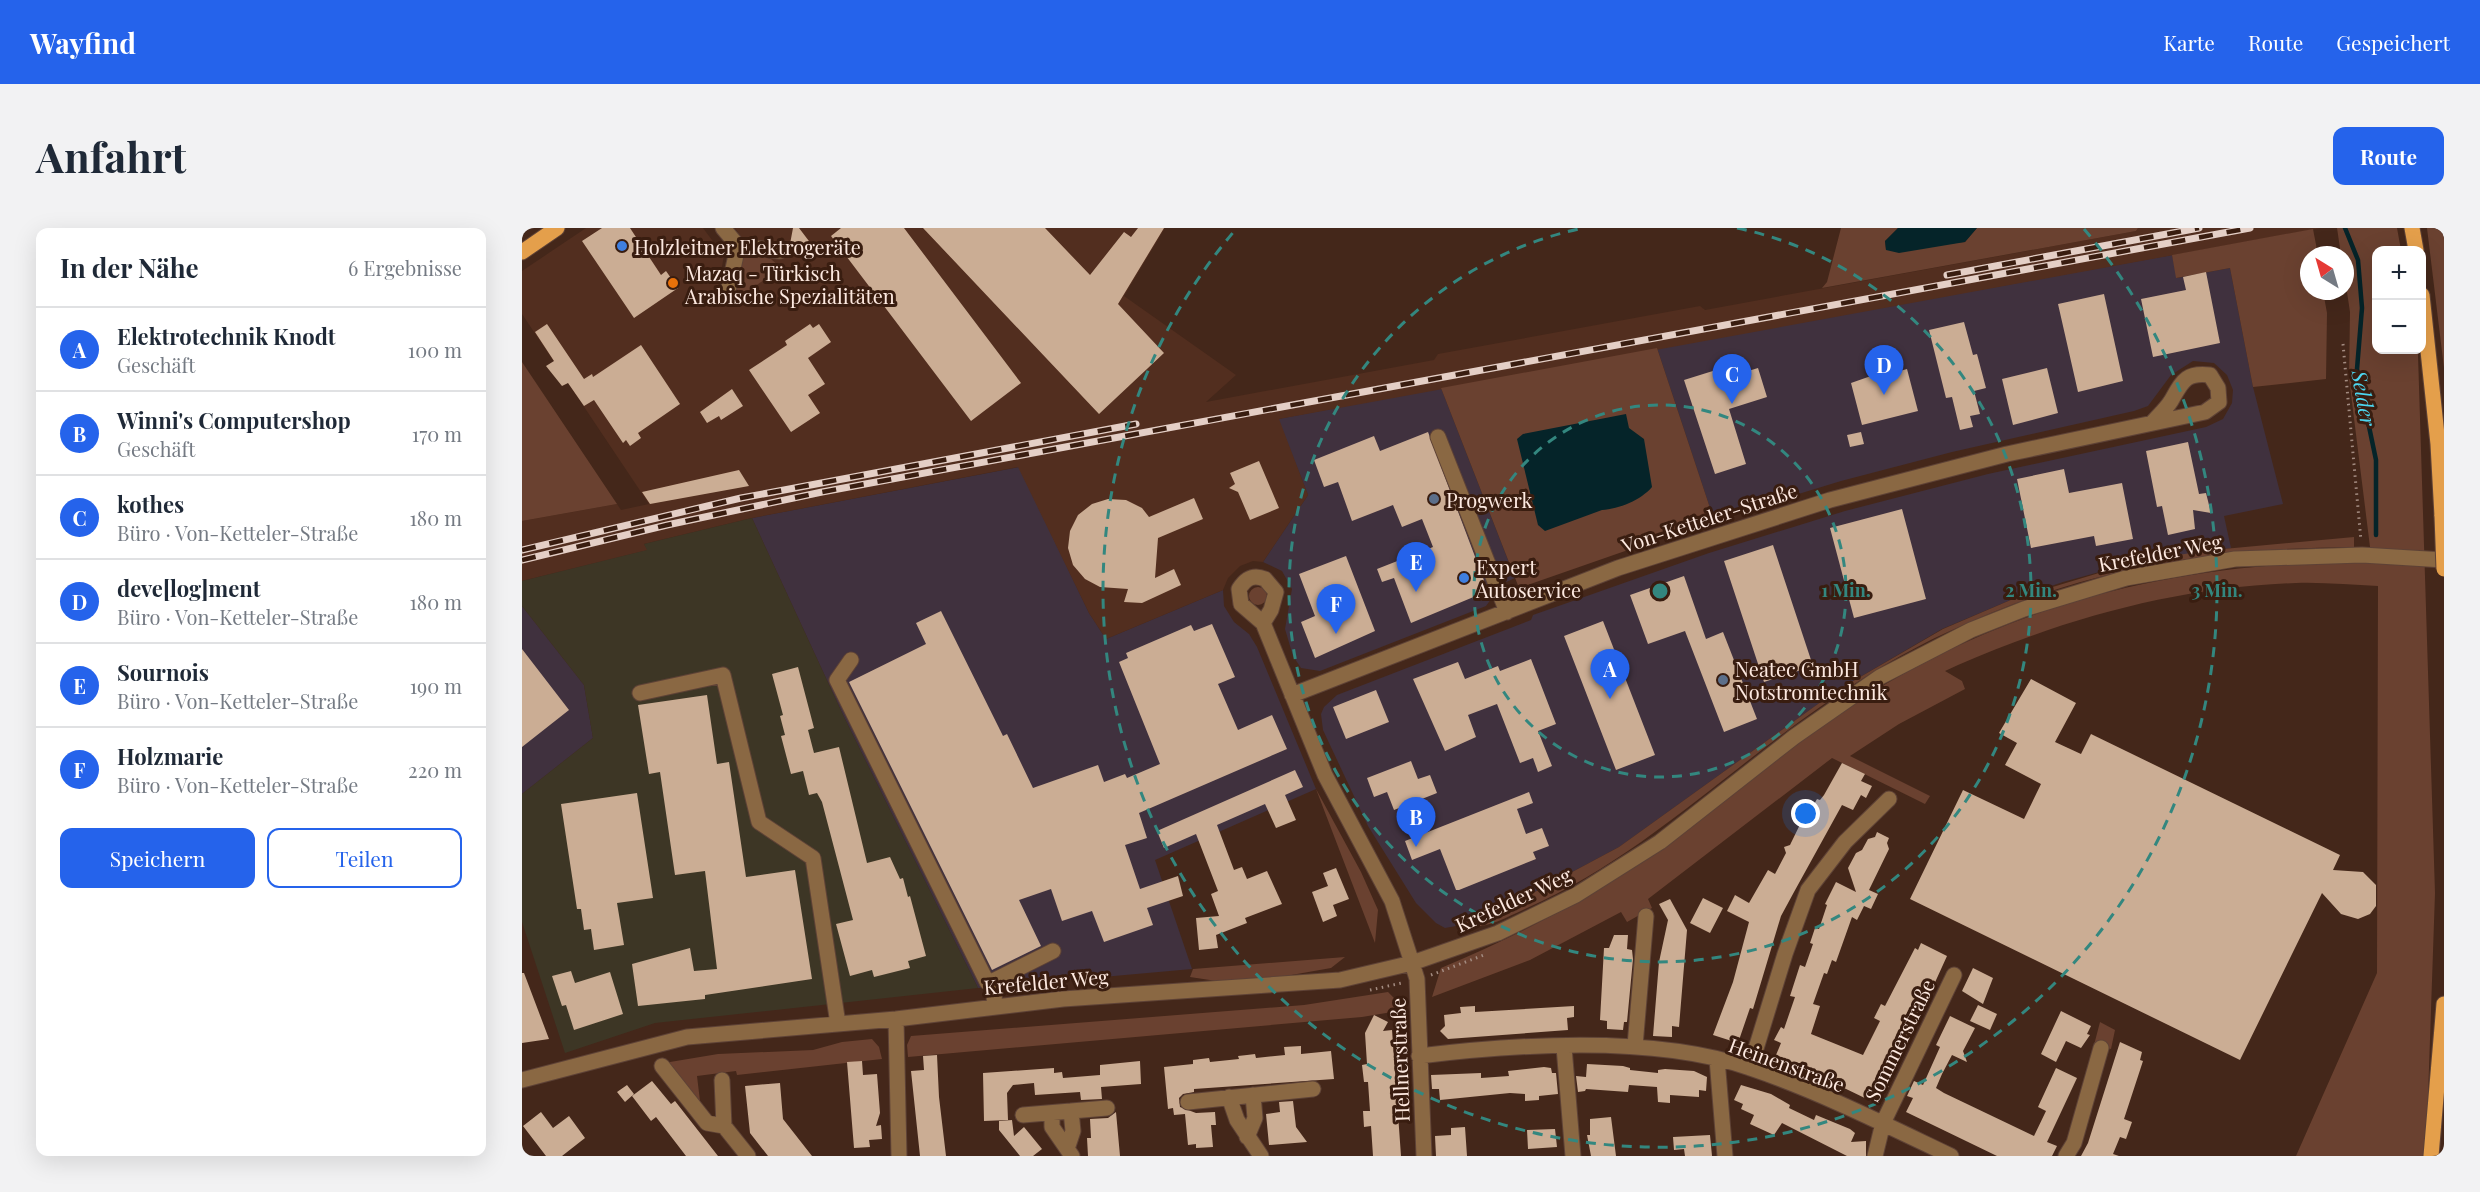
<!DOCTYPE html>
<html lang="de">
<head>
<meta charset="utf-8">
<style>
  body { margin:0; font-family:"Playfair Display",serif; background:#f2f2f3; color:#1f2937 }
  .controls { position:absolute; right:18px; top:18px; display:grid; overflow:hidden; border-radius:12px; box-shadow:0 6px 24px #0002 }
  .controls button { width:54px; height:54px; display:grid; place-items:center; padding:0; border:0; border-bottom:2px solid #e0e1e3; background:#fff; color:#1f2937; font:30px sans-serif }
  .compass { position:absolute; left:1778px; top:18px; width:54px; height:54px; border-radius:50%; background:#fff; box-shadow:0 6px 24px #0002; rotate:323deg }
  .you { position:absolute; left:1284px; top:586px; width:21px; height:21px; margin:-15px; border:4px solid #fff; border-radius:50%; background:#1a73e8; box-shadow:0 0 0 9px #1a73e833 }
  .badge { display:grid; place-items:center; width:39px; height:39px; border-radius:50%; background:#2563eb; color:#fff; font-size:20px; font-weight:700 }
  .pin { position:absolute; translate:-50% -50px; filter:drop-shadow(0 2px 3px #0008) }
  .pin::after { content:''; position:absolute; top:32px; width:21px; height:18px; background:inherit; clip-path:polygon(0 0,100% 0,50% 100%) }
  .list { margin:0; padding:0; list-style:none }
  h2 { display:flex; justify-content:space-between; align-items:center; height:78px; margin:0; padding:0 24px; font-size:26px }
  h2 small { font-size:20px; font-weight:400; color:#747a83 }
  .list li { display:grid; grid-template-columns:39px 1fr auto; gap:18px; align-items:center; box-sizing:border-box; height:84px; padding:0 24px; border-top:2px solid #e0e1e3 }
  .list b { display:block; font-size:22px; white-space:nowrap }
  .list p { margin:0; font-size:20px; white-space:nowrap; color:#747a83 }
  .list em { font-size:20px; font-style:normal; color:#747a83 }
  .actions { display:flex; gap:12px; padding:18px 24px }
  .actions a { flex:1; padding:14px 0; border:2px solid #2563eb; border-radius:12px; text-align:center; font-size:21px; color:#2563eb }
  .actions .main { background:#2563eb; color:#fff }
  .map { position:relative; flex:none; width:1922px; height:928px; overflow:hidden; border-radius:12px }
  header { display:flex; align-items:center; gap:36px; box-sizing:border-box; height:84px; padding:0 30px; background:#2563eb; color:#fff }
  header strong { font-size:28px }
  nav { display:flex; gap:33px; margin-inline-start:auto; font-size:21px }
  .intro { display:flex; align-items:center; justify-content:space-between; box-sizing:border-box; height:144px; padding:0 36px }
  h1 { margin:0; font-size:42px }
  .button { padding:15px 27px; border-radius:12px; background:#2563eb; color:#fff; font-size:21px; font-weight:700 }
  main { display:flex; gap:36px; padding:0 36px }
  aside { flex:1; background:#fff; border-radius:12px; box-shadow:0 6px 24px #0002 }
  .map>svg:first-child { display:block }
</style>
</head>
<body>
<header>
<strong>Wayfind</strong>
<nav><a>Karte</a><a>Route</a><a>Gespeichert</a></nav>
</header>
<div class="intro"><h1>Anfahrt</h1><a class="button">Route</a></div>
<main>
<aside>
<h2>In der Nähe<small>6 Ergebnisse</small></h2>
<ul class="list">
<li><span class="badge">A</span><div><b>Elektrotechnik Knodt</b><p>Geschäft</p></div><em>100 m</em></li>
<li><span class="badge">B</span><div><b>Winni's Computershop</b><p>Geschäft</p></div><em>170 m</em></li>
<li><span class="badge">C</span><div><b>kothes</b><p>Büro · Von-Ketteler-Straße</p></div><em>180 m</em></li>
<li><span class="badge">D</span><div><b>deve[log]ment</b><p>Büro · Von-Ketteler-Straße</p></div><em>180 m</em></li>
<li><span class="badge">E</span><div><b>Sournois</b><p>Büro · Von-Ketteler-Straße</p></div><em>190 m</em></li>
<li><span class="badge">F</span><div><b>Holzmarie</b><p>Büro · Von-Ketteler-Straße</p></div><em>220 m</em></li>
</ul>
<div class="actions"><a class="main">Speichern</a><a>Teilen</a></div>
</aside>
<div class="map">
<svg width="1922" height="928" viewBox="0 0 1922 928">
  <rect width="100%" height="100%" fill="#44271a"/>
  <path fill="#40313e" d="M1650 27 1655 50 1708 40 1731 159 1761 276 1702 288 1709 320 1610 335 1541 354 1491 371 1420 401 1314 463 1097 619 992 675 934 698 923 700 914 695 894 675 846 598 801 502 799 486 802 479 815 467 1009 392 1011 387 1187 325 1323 283 1466 246 1684 199 1701 191 1710 175 1711 162 1705 147 1692 135 1671 133 1649 147 1626 178 1612 183 1430 224 1319 253 1192 292 1135 120Z
    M919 160 993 350 980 356 964 378 798 443 779 440 771 428 763 401 770 361 760 343 741 334 786 267 756 191Z
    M497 239 567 385 584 411 701 362 702 378 712 394 727 406 735 419 794 561 633 632 670 741 456 760 321 487 230 290Z
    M0 378 62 457 71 510 0 566Z"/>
  <path fill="#522e1f" d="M64 0H181L202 28 196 59 213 64 217 69 256 37 249 31 259 23 261 15 220 10 213 0H643L602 68 714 147 684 174 912 132 916 126 1178 78 1183 82 1614 3 1616 0H1799L757 191 786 267 741 334 731 333 718 338 706 350 701 362 584 411 567 385 496 239 230 290 122 316 126 322 0 353V293L95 276 99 282 127 276 0 86V43Z"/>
  <path fill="#3d3625" d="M230 290 321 487 456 760 133 795 43 825 0 694V566L71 510 62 457 0 378V353L125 322 122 316Z"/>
  <path fill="#6a4130" d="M1319 0H1376L1363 13 1364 22 1443 14 1455 0H1616L1614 3 1300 60 1305 54Z
    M1815 0H1875L1879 22H1854V122H1895L1896 127 1913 665 1904 928H1774L1855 745 1856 358C1829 357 1801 354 1774 355 1656 359 1544 390 1436 437L1423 443 1440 453 1443 461 1377 496 1328 528 1408 568 1403 576 1310 530 1126 671 1130 680 1105 694 1099 684 1008 732 910 769 919 740C985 712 1048 681 1108 641 1180 593 1246 535 1317 486 1475 377 1660 331 1850 335L1827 150 1828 84 1823 51V27H1819Z
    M1905 0H1922V140Z
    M1791 1 1796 27H1787V63H1801L1805 85 1804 151 1731 159 1708 40 1654 50 1650 27Z
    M230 26 249 31 256 37 248 48 217 69 213 64 219 34 223 28Z
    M1135 120 1192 292 997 360 919 160Z
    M0 134 95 276 0 293Z
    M1832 309V319C1687 320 1560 341 1428 403 1383 423 1338 451 1298 479 1200 547 1116 631 1005 680 978 692 965 702 934 698L992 675 1097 619 1314 463 1421 401 1491 371 1610 335 1680 323Z
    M727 368a9 9 0 1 1 18 0a9 9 0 1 1-18 0Z
    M794 561 839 644 856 682 853 715Z
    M823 729 809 740 758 749 701 754 668 749 671 741Z
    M866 764 873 771 876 783 840 789 386 829 385 817 389 808 782 777Z
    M1578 794 1593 802 1589 821 1572 817Z
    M350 811 357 819 360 831 215 847 214 843 175 848 178 873 174 875 142 835 196 826 291 822 320 814Z"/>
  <path fill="#052429" d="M1376 0H1455L1443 14 1377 25 1364 22 1363 13Z
    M1104 186 1107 200 1122 211 1130 259C1119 272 1097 281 1080 282L1023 303 1016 297 995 211 1001 206Z"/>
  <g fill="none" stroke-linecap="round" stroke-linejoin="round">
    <path stroke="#052429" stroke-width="4.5" d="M1823 0 1836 32 1840 80 1835 141 1854 232V307"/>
  </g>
  <path fill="#cbad94" d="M80 0H108L139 47 144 43 156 60 112 90 60 13Z
    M271 0H277L293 21 268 16Z
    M319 0H382L499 155 449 193 309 8Z
    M401 0H523L568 47 602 4 609 9 616 0H642L596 76 642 125 577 186Z
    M1684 44 1698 115 1631 129 1619 71 1664 62 1661 49Z
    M1582 66 1601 153 1556 164 1536 76Z
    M1442 94 1451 127 1455 126 1464 160 1452 163 1458 186 1448 188 1451 199 1438 202 1430 169 1424 170 1407 102Z
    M25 96 62 151 70 146 71 149 119 117 158 176 116 205 119 210 108 218 104 212 101 215 72 172 62 178 46 155 40 158 24 138 32 133 13 104Z
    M288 96 291 100 297 96 309 114 286 130 303 156 286 167 298 185 269 204 227 142 265 117 263 113Z
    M1236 140 1245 169 1207 181 1224 236 1193 246 1162 152 1194 142 1197 152Z
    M1525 140 1536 185 1491 197 1480 151Z
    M1385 141 1396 183 1340 197 1329 155 1366 142 1367 146Z
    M210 161 221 178 199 192 197 188 185 195 178 184Z
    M906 204 966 363 889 395 872 350 860 354 855 341 911 319 900 291 880 299 871 277 830 293 816 254 802 259 792 232 852 208 858 223Z
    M1339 204 1342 216 1328 219 1325 207Z
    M1666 214 1677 266 1684 265 1689 285 1671 282 1673 301 1646 307 1640 278 1635 279 1624 223Z
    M737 233 757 280 728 292 716 264 707 260 713 256 708 245Z
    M1542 241 1547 265 1600 255 1611 311 1574 318 1572 308 1509 320 1495 251Z
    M217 242 227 258 128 276 120 264Z
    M672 270 681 291 636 310 633 350 652 341 659 357 620 375 602 374 606 361 578 359 563 351 551 337 546 320 548 303 556 287 570 276 586 271 604 272 620 280 627 289Z
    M1380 281 1404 371 1332 390 1308 300Z
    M1251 317 1291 438 1242 454 1202 333Z
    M824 328 853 403 793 430 779 394 793 388 777 346Z
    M1162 348 1184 411 1201 404 1235 491 1202 504 1163 403 1126 416 1108 367Z
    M419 383 481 508 485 506 511 560 576 537 582 554 603 546 605 550 638 536 597 434 606 430 604 425 669 397 672 403 690 396 713 449 696 456 716 502 750 487 765 521 617 585 625 610 603 617 618 661 656 648 661 668 625 680 631 697 582 714 570 683 540 693 529 661 497 672 519 718 470 742 327 454 404 416 394 395Z
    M1081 393 1133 527 1094 542 1042 408Z
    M0 421 47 482 0 519Z
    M1009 431 1034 496 1016 503 1030 538 1016 544 1011 530 998 535 975 476 946 487 954 509 923 523 891 451 936 434 943 451 976 438 978 443Z
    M276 439 292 500 286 502 292 525 317 519 345 635 368 629 378 651 381 650 386 669 388 668 404 728 386 733 388 740 352 749 350 742 328 748 314 696 331 692 300 574 295 565 287 567 281 543 269 546 259 508 263 507 258 488 261 487 250 446Z
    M1509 451 1554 475 1533 514 1559 526 1569 506 1818 627 1811 642 1841 644 1854 657V678L1848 686 1836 691 1819 686 1800 665 1718 832 1388 671 1441 562 1502 591 1519 556 1483 537 1495 515 1477 505Z
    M854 462 867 494 824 511 811 479Z
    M185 467 195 536 207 534 224 649 273 642 290 751 183 767V771L116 778 110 736 168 720 172 743 195 741 183 643 153 647 138 544 127 546 116 477Z
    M889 533 896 551 908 547 915 565 872 582 865 564 852 569 845 550Z
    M1320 535 1343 546 1339 553 1350 558 1344 570 1339 567 1331 582 1320 577 1272 664 1259 688 1231 781 1228 780 1216 815 1191 807 1211 754 1227 694 1205 683 1213 667 1227 675 1246 642 1253 646 1264 625 1262 619 1268 617 1288 576 1291 578 1295 571 1298 572 1302 567Z
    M773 542 781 559 763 567 774 592 754 600 743 576 695 597 712 642 720 639 725 651 745 643 760 676 723 690 725 695 694 707 696 720 677 722 674 690 697 688 689 666 696 663 674 606 642 620 635 603Z
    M1007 564 1011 575 995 581 1004 606 1020 600 1027 618 1011 624 1014 631 937 662H934L918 621 890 632 883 613Z
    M115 565 131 670 95 675 102 717 72 722 69 701 62 702 59 681H55L39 576Z
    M1355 604 1367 610 1365 615 1367 621 1347 662 1356 666 1349 681 1342 678 1335 692 1330 689 1314 734 1310 732 1305 746 1302 745 1291 776 1298 778 1289 806 1341 827 1358 793 1352 790 1359 776 1363 778 1393 720 1396 722 1399 715 1425 728 1385 816 1382 814 1364 851 1369 853 1364 864 1357 861 1351 874 1254 827 1259 815 1252 812 1259 799 1262 801 1273 769 1268 768 1278 737 1283 739 1291 716 1288 715 1293 700 1297 701 1305 677 1303 676 1314 654 1334 664 1326 640 1334 625 1340 622 1346 611 1353 609Z
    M814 640 827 671 811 677 815 688 801 694 790 664 806 658 801 645Z
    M1181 670 1201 680 1188 705 1168 695Z
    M1148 671 1165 702 1157 799 1150 798V809L1131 808 1137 734 1146 692 1137 676Z
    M1092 707H1106L1105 721 1110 722 1111 731 1105 794H1102L1101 802 1085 801V793L1078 792 1082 720H1087Z
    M1451 740 1471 750 1461 776 1440 763Z
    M49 743 53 755 88 744 101 786 52 802 44 777 40 778 30 748Z
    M0 745H2L27 811 0 815Z
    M1456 777 1475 786 1468 802 1448 793Z
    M953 778V784L1052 778V789L1045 790 1046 802 926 811 918 803 923 798 922 787 939 785 938 779Z
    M1539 783 1569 798 1565 806 1568 807 1559 820 1544 813 1534 834 1519 826Z
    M852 787 866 794 861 803 870 802 879 928H851L849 898 842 899 841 883H848L846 854H842L840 837 845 836 843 805Z
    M1428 788 1453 800 1441 823 1445 834 1430 827 1420 846 1414 860 1422 865 1512 908 1524 883 1516 879 1534 840 1555 850 1525 914 1535 918 1530 928H1475L1384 884 1391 870 1385 868 1392 853 1401 857 1418 819 1414 817Z
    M1598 814 1620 824 1618 832 1621 833 1602 891 1610 894 1604 911 1598 909 1591 926 1597 928H1559L1566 915Z
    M779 818V826L809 823 812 851 672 861V864L661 866 657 870 658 879 674 885 693 884 694 897H689L691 919 674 920V916L666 917 663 886 652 887 651 880 646 881 642 839 671 836V832L687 830 688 834 717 831 716 828 725 827 733 826 734 830 763 827 762 819Z
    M415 827 417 869 424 928H398L389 843 402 842 401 828Z
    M340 833 341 847 355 846 358 885 354 898 359 897 360 911 347 912 348 919 332 920 325 834Z
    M618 833 619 856 579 859 580 871 559 872 558 864 513 867 512 855 491 857 485 865 486 892 462 893 461 845 532 840V845L540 844 541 850 578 847V837Z
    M1065 836 1101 838 1108 840V842L1136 845V842L1143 841 1172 843 1185 849 1184 863 1177 862V869L1148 867V875L1136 874 1135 859 1107 857 1106 864 1064 861 1063 863 1056 864 1054 848 1064 849Z
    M1022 839 1029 840 1030 845H1034L1036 866 1017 868V872L1003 873V866L988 865 918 872 917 861H910L909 847 959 845V850L987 848 986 843Z
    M130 853 149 876 153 873 196 928H164L134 889 129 893 110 868Z
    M258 855 261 891 290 928H246L228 905 223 858Z
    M105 857 112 866 103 874 95 864Z
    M1219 857 1249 866 1268 877 1267 880 1292 892 1294 887 1328 901 1333 905 1329 914 1344 913V928H1325L1260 895 1252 907 1228 896 1232 887 1219 881 1221 876 1212 872Z
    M771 873 774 899 785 914 747 917 744 886 758 884 757 874Z
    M19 884 31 900 47 888 63 910 40 928H24L1 898Z
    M594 884 598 928H566L565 910H569L568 891 586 890Z
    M1089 889 1094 928H1069L1065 907H1068V891Z
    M490 892 492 908 502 899 520 921 511 928H498L477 902V893Z
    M943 899 945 928H914L913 908 929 907V900Z
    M1033 901 1035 919 1006 921 1005 902Z
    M1188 907 1190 928H1163L1162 921 1152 922 1151 909Z"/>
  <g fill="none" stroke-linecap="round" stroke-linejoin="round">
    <defs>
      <path id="minor" d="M201 0 216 18 258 23
        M207 59 216 18
        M916 209 985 384
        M741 395 749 382 754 364 743 351C731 346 724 350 717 361L719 376 741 395 803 547 870 673 890 735 895 751 902 928
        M329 432 315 452 465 754 473 752
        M118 465 201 447 237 594 291 630 316 796
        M770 467 1096 340 1308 272 1485 226 1683 184 1697 174 1696 160 1688 147C1663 144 1660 154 1649 173 1644 181 1636 188 1630 195
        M472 778 473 752 531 723
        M374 791 377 928
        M1113 818 1124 688
        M1042 819 1051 928
        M897 828C996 816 1133 807 1228 840 1296 863 1364 897 1429 928
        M1195 831 1203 928
        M140 838 185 895 202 898
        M1228 840 1263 726 1286 662 1323 614 1367 571
        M0 852 165 809 374 791 541 771 818 752 890 735 976 705 1054 667 1138 614 1272 509 1358 449 1449 402 1502 381 1604 350 1713 331 1840 327 1922 332
        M200 852 202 898 226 928
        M707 869 715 892 739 928
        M666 874 791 861
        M530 885V899L550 928
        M501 887 585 880
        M725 909 733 890 731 867
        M545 921 551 903 549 883
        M1353 928 1361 895 1432 747
        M1544 928 1552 915 1579 820"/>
      <path id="major" d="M1890 0 1894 22
        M0 24 35 0
        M1900 67 1916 216 1920 288
        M1909 928 1922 776"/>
    </defs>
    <use href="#minor" stroke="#5e4236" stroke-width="17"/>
    <use href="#major" stroke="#5e4236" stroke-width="17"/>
    <path stroke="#a38b80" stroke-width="3" stroke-dasharray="1.5 4.5" stroke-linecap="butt" d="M1821 116 1839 313
      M909 747 962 727
      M848 762 880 755"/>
    <use href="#minor" stroke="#8a6843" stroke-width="15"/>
    <use href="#major" stroke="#e49f4b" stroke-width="15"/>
    <defs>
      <path id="rail" d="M1425 47 1677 0
        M0 322 219 270 614 196
        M0 332 145 297 300 264 1728 0"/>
    </defs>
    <use href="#rail" stroke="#e4cfc6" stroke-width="7"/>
    <use href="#rail" stroke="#391d10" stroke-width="4.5" stroke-dasharray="14" stroke-linecap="butt"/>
    <defs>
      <path id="major-bridge" d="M1920 288 1922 341"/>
    </defs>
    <use href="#major-bridge" stroke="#5e4236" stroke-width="17" stroke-linecap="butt"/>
    <use href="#major-bridge" stroke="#e49f4b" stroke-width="15"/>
  </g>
  <g fill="none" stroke="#33877f" stroke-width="3" stroke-dasharray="10 8">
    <circle cx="1138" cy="363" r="186"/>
    <path d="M1215 0A371 371 0 1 1 1061 0"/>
    <path d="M1562 1A557 557 0 1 1 714 1"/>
  </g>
  <g fill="#3f7fe0" stroke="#391d10" stroke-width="2">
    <circle cx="100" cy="18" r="6"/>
    <circle cx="942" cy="350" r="6"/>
  </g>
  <circle fill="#e8710a" stroke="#391d10" stroke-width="2" cx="151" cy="55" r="6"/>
  <g fill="#5c6f8a" stroke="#391d10" stroke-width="2">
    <circle cx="912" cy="271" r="6"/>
    <circle cx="1201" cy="452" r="6"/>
  </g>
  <g text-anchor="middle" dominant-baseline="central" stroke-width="6" stroke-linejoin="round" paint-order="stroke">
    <g font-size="20" fill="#fde9e0" stroke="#391d10" text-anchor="start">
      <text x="112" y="18">Holzleitner Elektrogeräte</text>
      <text x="163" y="44">Mazaq - Türkisch<tspan x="163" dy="23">Arabische Spezialitäten</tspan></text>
      <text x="924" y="271">Progwerk</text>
      <text x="954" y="338">Expert<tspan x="954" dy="23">Autoservice</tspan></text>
      <text x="1213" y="440">Neatec GmbH<tspan x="1213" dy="23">Notstromtechnik</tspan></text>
    </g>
    <g font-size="20" fill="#fde9e0" stroke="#391d10">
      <text transform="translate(1187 289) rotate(-18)">Von-Ketteler-Straße</text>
      <text transform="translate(1638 324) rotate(-11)">Krefelder Weg</text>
      <text transform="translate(991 671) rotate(-25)">Krefelder Weg</text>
      <text transform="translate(524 753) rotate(-5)">Krefelder Weg</text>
      <text transform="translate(1377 812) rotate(-64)">Sommerstraße</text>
      <text transform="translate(877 832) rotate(-92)">Hellnerstraße</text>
      <text transform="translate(1265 836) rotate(20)">Heinenstraße</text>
    </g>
    <g font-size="21" font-style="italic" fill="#4cd6f0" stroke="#391d10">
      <text transform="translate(1843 170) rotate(80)">Selder</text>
    </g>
  </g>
  <circle cx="1138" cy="363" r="9" fill="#33877f" stroke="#391d10" stroke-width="3"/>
  <g font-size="18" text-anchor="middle" font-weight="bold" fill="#33877f" stroke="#391d10" stroke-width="6" stroke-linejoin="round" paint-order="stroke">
    <text x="1324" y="369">1 Min.</text>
    <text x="1509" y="369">2 Min.</text>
    <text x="1695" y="369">3 Min.</text>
  </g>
</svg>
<div class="controls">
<button>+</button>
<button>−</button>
</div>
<svg class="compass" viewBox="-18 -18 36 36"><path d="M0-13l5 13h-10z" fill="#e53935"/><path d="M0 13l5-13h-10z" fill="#747a83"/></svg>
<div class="you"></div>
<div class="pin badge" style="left:1088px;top:471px">A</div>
<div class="pin badge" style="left:894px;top:619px">B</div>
<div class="pin badge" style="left:1210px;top:176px">C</div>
<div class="pin badge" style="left:1362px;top:167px">D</div>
<div class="pin badge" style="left:894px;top:364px">E</div>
<div class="pin badge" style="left:814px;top:406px">F</div>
</div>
</main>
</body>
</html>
